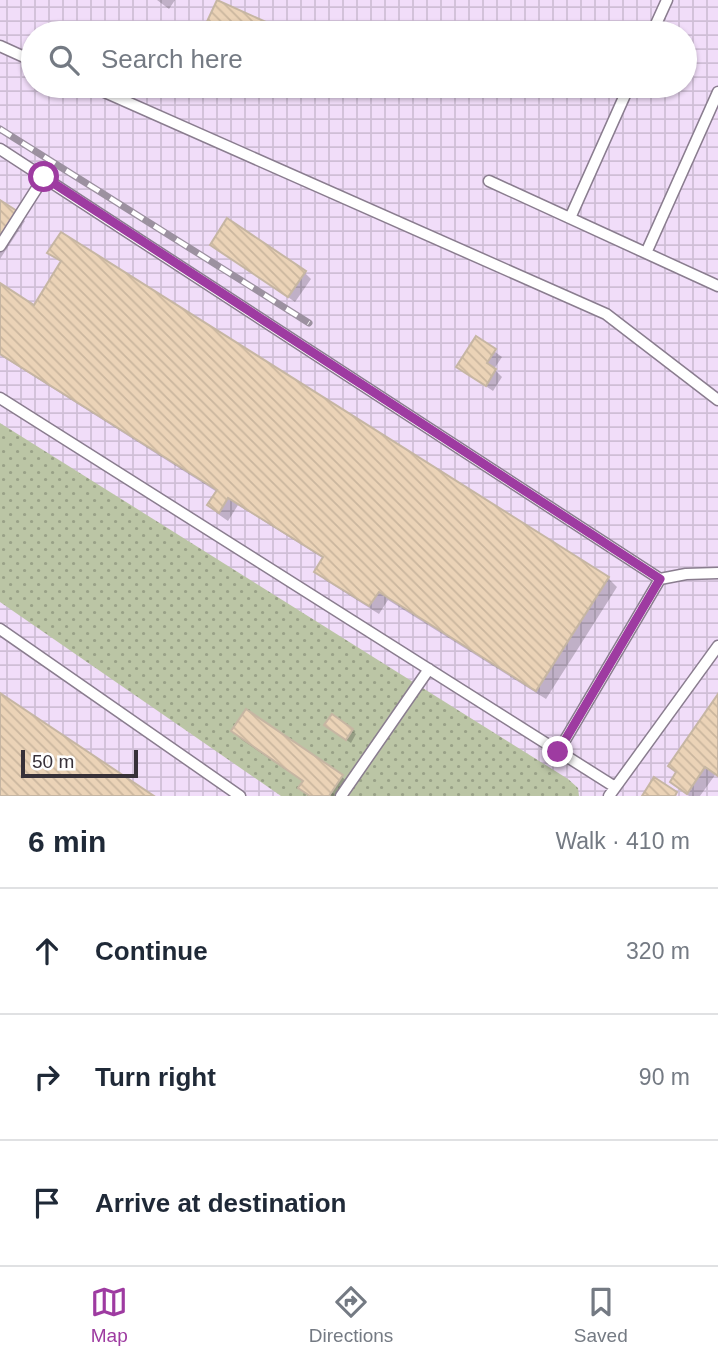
<!DOCTYPE html>
<html lang="en">
<head>
<meta charset="utf-8">
<style>
  body { margin:0; font-family:Helvetica,sans-serif; background:#f6f6f7; color:#1f2937 }
  .scale { position:absolute; left:21px; bottom:18px; width:117px; box-sizing:border-box; padding-left:7px; border:4px solid #373139; border-top:0; font-size:19px; line-height:24px; white-space:nowrap; color:#373139; -webkit-text-stroke:5px #fff; paint-order:stroke }
  .stop { position:absolute; width:21px; height:21px; margin:-16px; border:5px solid #9e3ba1; border-radius:50%; background:#fff }
  .stop.end { background:#9e3ba1; border-color:#fff; box-shadow:0 2px 7px #0008 }
  .list { margin:0; padding:0; list-style:none }
  h2 { display:flex; justify-content:space-between; align-items:center; height:91px; margin:0; padding:0 28px; font-size:30px }
  h2 small { font-size:23px; font-weight:400; color:#747a83 }
  .list li { display:grid; grid-template-columns:46px 1fr auto; gap:21px; align-items:center; box-sizing:border-box; height:126px; padding:0 28px; border-top:2px solid #e0e1e3 }
  .list b { display:block; font-size:26px; white-space:nowrap }
  .list em { font-size:23px; font-style:normal; color:#747a83 }
  .icon { flex:none; width:38px; height:38px; fill:none; stroke:currentColor; stroke-width:2; stroke-linecap:round; stroke-linejoin:round }
  .map { position:relative; flex:none; width:718px; height:796px; overflow:hidden }
  .search { position:absolute; background:#fff; box-shadow:0 2px 5px #0004; left:21px; right:21px; top:21px; height:77px; display:flex; align-items:center; gap:18px; box-sizing:border-box; padding:0 24px; border-radius:38px; color:#747a83; font-size:26px }
  .sheet { height:469px; background:#fff }
  nav { display:flex; justify-content:space-around; align-items:center; box-sizing:border-box; height:98px; border-top:2px solid #e0e1e3; background:#fff; font-size:19px; color:#747a83 }
  nav a { display:grid; justify-items:center; gap:4px }
  nav .on { color:#9e3ba1 }
  .map>svg:first-child { display:block }
</style>
</head>
<body>
<div class="map">
<svg width="718" height="796" viewBox="0 0 718 796">
  <defs>
    <pattern id="industrial-grid" width="8" height="8" patternUnits="userSpaceOnUse" patternTransform="scale(1.75)"><rect width="8" height="8" fill="#f1ddf9"/><path d="M0 4h8M4 0v8" fill="none" stroke="#cfbed6"/></pattern>
    <pattern id="green-dots" width="8" height="8" patternUnits="userSpaceOnUse" patternTransform="scale(1.75)"><rect width="8" height="8" fill="#bbc5a5"/><path d="M2 2h.1M6 6h.1" fill="none" stroke="#99a187" stroke-width="1.8" stroke-linecap="round"/></pattern>
    <pattern id="building-back-hatch" width="6" height="6" patternUnits="userSpaceOnUse" patternTransform="scale(1.75)"><rect width="6" height="6" fill="#ebd3b7"/><path d="M-1 5l2 2M0 0l6 6M5-1l2 2" fill="none" stroke="#cab69e"/></pattern>
  </defs>
  <rect width="100%" height="100%" fill="#f6e7fc"/>
  <path fill="url(#industrial-grid)" fill-rule="evenodd" d="M0 0H718V796H0ZM33 33H685V86H33Z"/>
  <path fill="url(#green-dots)" d="M0 423 568 779 578 788 579 796H281L0 602Z"/>
  <path fill="#0003" d="M157 0H175L169 9Z
    M206 28 285 32 286 33H212Z
    M0 202 25 221 0 259Z
    M212 244 304 272 311 279 295 302Z
    M50 252 608 578 617 587 546 699 388 600 379 614 325 580 316 571 324 559 238 505 228 521 218 514 209 505 217 492 0 355V285L34 307 62 263Z
    M476 338 502 357 494 369 502 377 493 391 458 367Z
    M718 697V777L715 775 700 796H689L672 782Z
    M246 711 342 777 351 785 344 796H308L300 788 304 782 242 740 233 731Z
    M332 716 356 734 351 743 330 729Z"/>
  <path fill="url(#building-back-hatch)" stroke="#c6b6a3" stroke-width="2" d="M217 0 286 31 285 33H216L204 28Z
    M0 200 17 211 0 237Z
    M227 218 306 271 288 297 210 245Z
    M61 232 609 577 536 691 379 592 369 606 314 572 323 557 228 498 219 513 207 505 217 490 0 354V283L34 305 61 261 47 253Z
    M476 336 496 349 487 363 496 369 486 386 456 367Z
    M0 693 154 796H0Z
    M718 694V776L705 767 687 794 670 782 676 772 668 766Z
    M246 709 343 775 329 796H310L298 788 303 781 231 731Z
    M332 714 353 729 346 740 324 725Z
    M654 777 677 792 675 796H642Z"/>
  <g fill="none" stroke-linecap="round" stroke-linejoin="round">
    <defs>
      <path id="service" d="M652 33 667 0
        M0 46 33 61
        M91 86 606 314 718 400
        M718 92 646 253 718 286
        M0 149 660 579 686 574 718 573
        M489 181 646 253
        M570 218 629 86
        M0 246 44 177
        M0 398 615 787
        M0 629 240 796
        M558 752 660 579
        M341 796 429 669
        M609 796 718 646"/>
    </defs>
    <use href="#service" stroke="#8a7d8f" stroke-width="13"/>
    <use href="#service" stroke="#fff" stroke-width="10"/>
    <defs>
      <path id="rail" d="M0 129 309 323"/>
    </defs>
    <use href="#rail" stroke="#9c91a0" stroke-width="7"/>
    <use href="#rail" stroke="#fff" stroke-width="4.5" stroke-dasharray="13" stroke-linecap="butt"/>
  </g>
  <g fill="none" stroke-linecap="round" stroke-linejoin="round">
    <path stroke="#9e3ba1" stroke-width="9" d="M44 177 660 579 558 752"/>
  </g>
</svg>
<div class="scale">50 m</div>
<div class="stop" style="left:44px;top:177px"></div>
<div class="stop end" style="left:558px;top:752px"></div>
<div class="search"><svg class="icon" aria-label="search" viewBox="0 0 24 24"><circle cx="10" cy="10" r="6"/><path d="M15 15l6 6"/></svg>Search here</div>
</div>
<section class="sheet">
<h2>6 min<small>Walk · 410 m</small></h2>
<ul class="list">
<li><svg class="icon" aria-label="ahead" viewBox="0 0 24 24"><path d="M12 20V5M6 11l6-6 6 6"/></svg><div><b>Continue</b></div><em>320 m</em></li>
<li><svg class="icon" aria-label="right" viewBox="0 0 24 24"><path d="M7 20v-9h11M14 6l5 5-5 5"/></svg><div><b>Turn right</b></div><em>90 m</em></li>
<li><svg class="icon" aria-label="arrive" viewBox="0 0 24 24"><path d="M6 21V4h12l-3 4 3 4H6"/></svg><div><b>Arrive at destination</b></div></li>
</ul>
</section>
<nav>
<a class="on"><svg class="icon" aria-label="map" viewBox="0 0 24 24"><path d="M3 6l6-2 6 2 6-2v14l-6 2-6-2-6 2zM9 4v14M15 6v14"/></svg>Map</a>
<a><svg class="icon" aria-label="directions" viewBox="0 0 24 24"><path d="M12 3l9 9-9 9-9-9zM9 14v-3h6M13 9l2 2-2 2"/></svg>Directions</a>
<a><svg class="icon" aria-label="saved" viewBox="0 0 24 24"><path d="M7 4h10v16l-5-4-5 4z"/></svg>Saved</a>
</nav>
</body>
</html>
